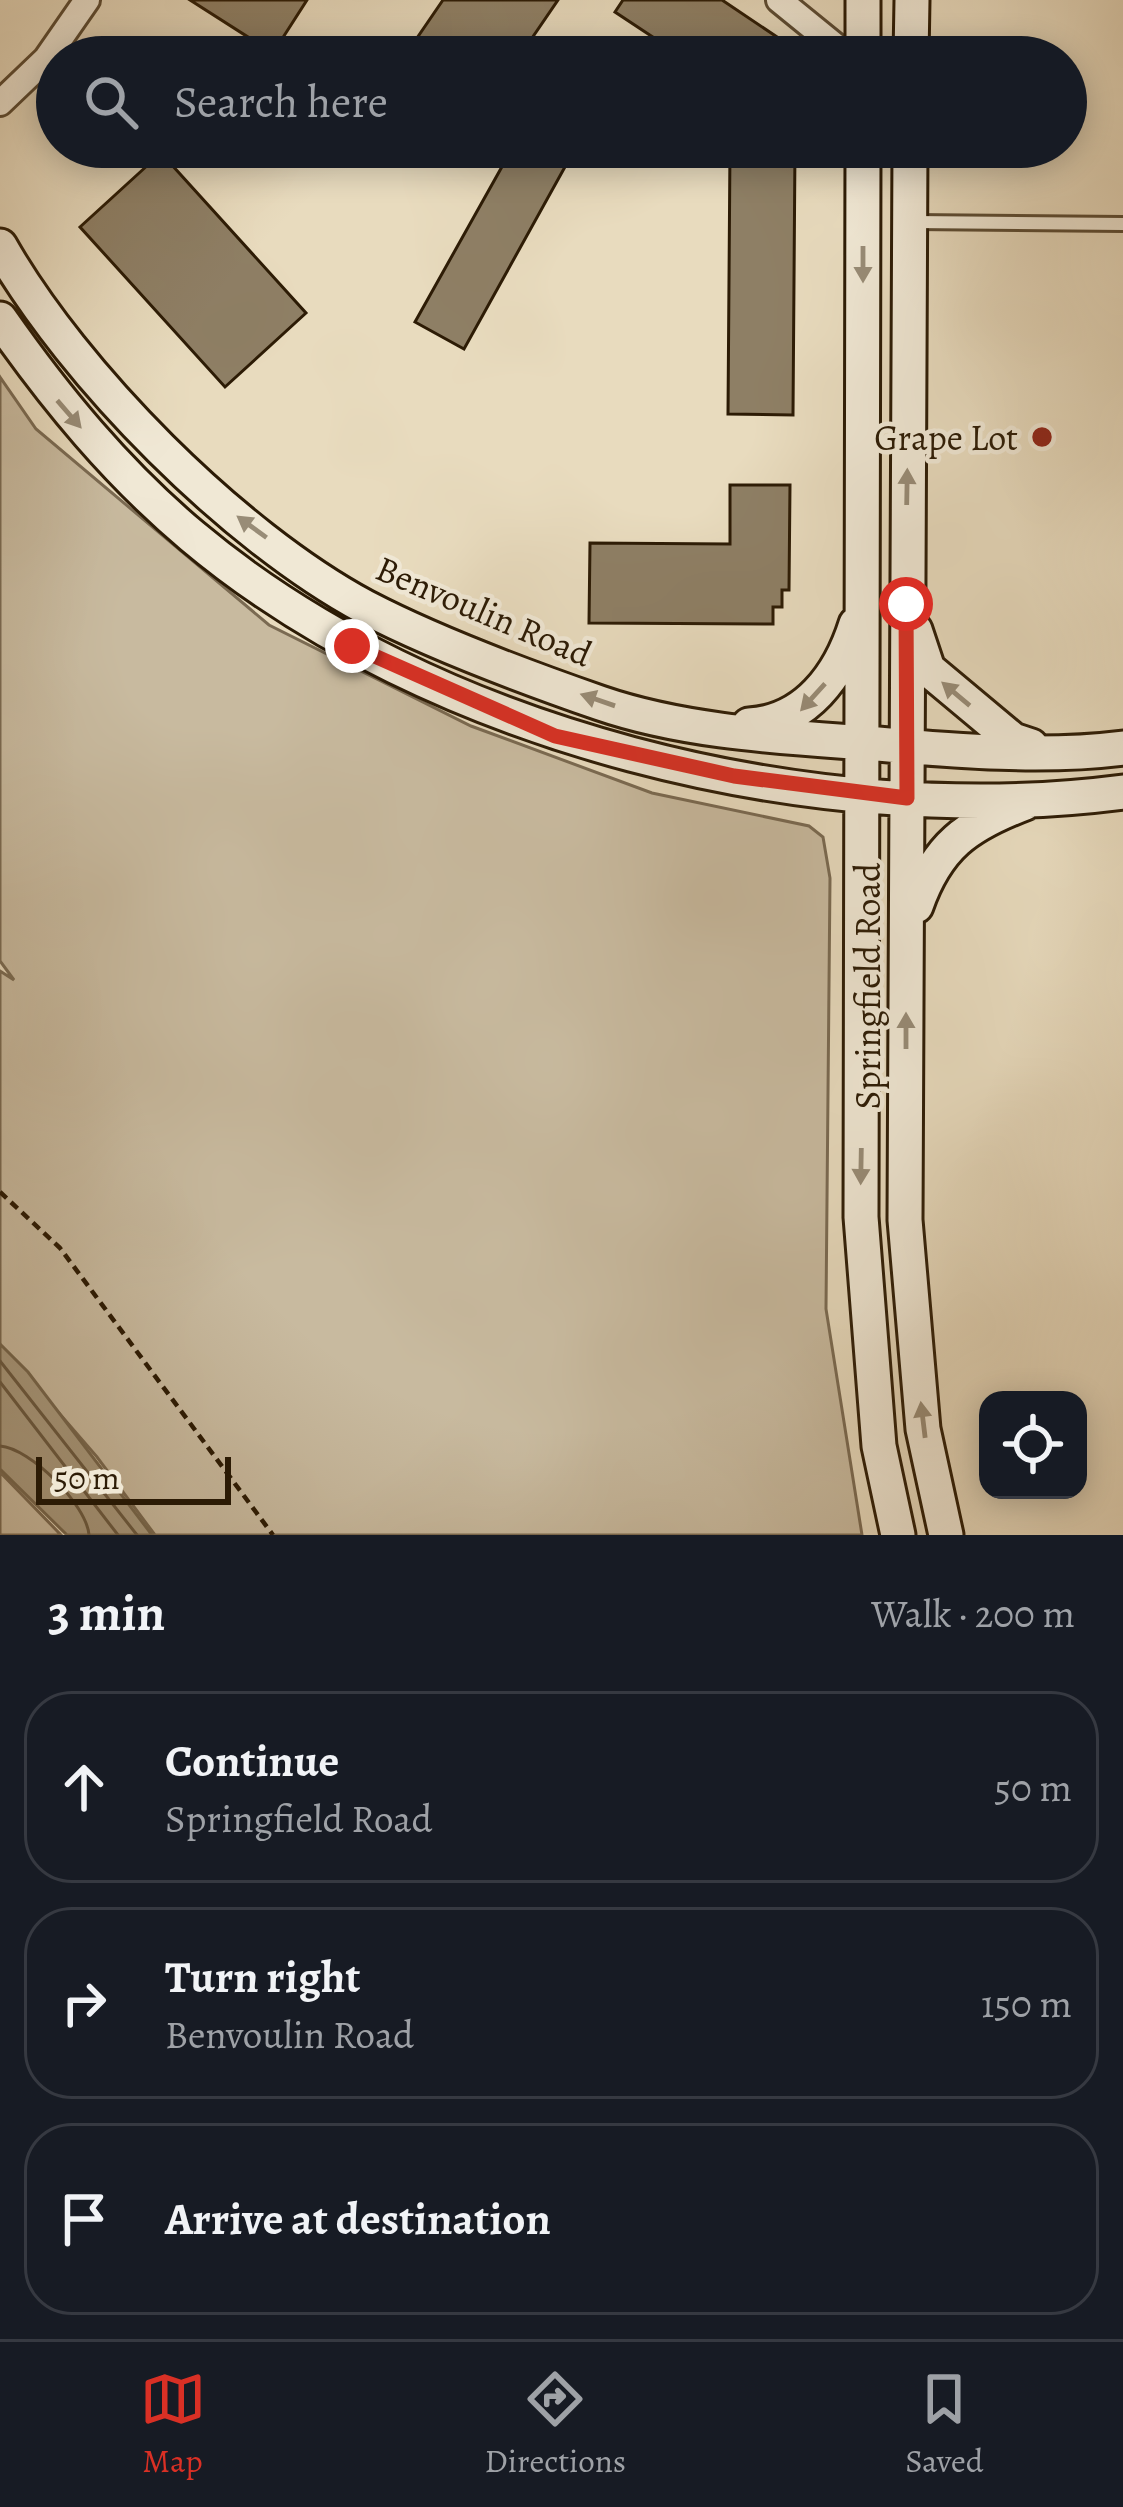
<!DOCTYPE html>
<html lang="en">
<head>
<meta charset="utf-8">
<style>
  body { margin:0; font-family:Alegreya,serif; background:#242831; color:#f1f3f6 }
  .controls { position:absolute; right:36px; bottom:36px; display:grid; overflow:hidden; border-radius:24px; box-shadow:0 6px 30px #0003 }
  .controls button { width:108px; height:108px; display:grid; place-items:center; padding:0; border:0; border-bottom:3px solid #363941; background:#171b24; color:#f1f3f6; font:60px sans-serif }
  .scale { position:absolute; left:36px; bottom:30px; width:195px; box-sizing:border-box; padding-left:12px; border:6px solid #2c1b05; border-top:0; font-size:33px; line-height:42px; white-space:nowrap; color:#2c1b05; -webkit-text-stroke:9px #f0e8d5; paint-order:stroke }
  .stop { position:absolute; width:36px; height:36px; margin:-27px; border:9px solid #d93025; border-radius:50%; background:#fff }
  .stop.end { background:#d93025; border-color:#fff; box-shadow:0 3px 12px #0008 }
  .list { margin:0; padding:0; list-style:none }
  h2 { display:flex; justify-content:space-between; align-items:center; height:156px; margin:0; padding:0 48px; font-size:51px }
  h2 small { font-size:39px; font-weight:400; color:#9ea1a6 }
  .list li { display:grid; grid-template-columns:78px 1fr auto; gap:36px; align-items:center; box-sizing:border-box; height:192px; margin:0 24px 24px; padding:0 24px; border:3px solid #363941; border-radius:48px }
  .list b { display:block; font-size:45px; white-space:nowrap }
  .list p { margin:0; font-size:39px; white-space:nowrap; color:#9ea1a6 }
  .list em { font-size:39px; font-style:normal; color:#9ea1a6 }
  .icon { flex:none; width:66px; height:66px; fill:none; stroke:currentColor; stroke-width:2; stroke-linecap:round; stroke-linejoin:round }
  .map { position:relative; flex:none; width:1123px; height:1535px; overflow:hidden }
  .search { position:absolute; background:#171b24; box-shadow:0 6px 30px #0003; left:36px; right:36px; top:36px; height:132px; display:flex; align-items:center; gap:30px; box-sizing:border-box; padding:0 42px; border-radius:66px; color:#9ea1a6; font-size:45px }
  .sheet { height:804px; background:#171b24 }
  nav { display:flex; justify-content:space-around; align-items:center; box-sizing:border-box; height:168px; border-top:3px solid #363941; background:#171b24; font-size:33px; color:#9ea1a6 }
  nav a { display:grid; justify-items:center; gap:6px }
  nav .on { color:#d93025 }
  .map>svg:first-child { display:block }
</style>
</head>
<body>
<div class="map">
<svg width="1123" height="1535" viewBox="0 0 1123 1535">
  <rect width="100%" height="100%" fill="#e8dbbe"/>
  <filter id="stains"><feTurbulence type="fractalNoise" baseFrequency=".00167" numOctaves="4"/><feColorMatrix values="0 0 0 0 .2 0 0 0 0 .09 0 0 0 0 .02 0 0 0 .5 -.17"/></filter>
  <radialGradient id="worn" r=".72"><stop offset=".6" stop-color="#630" stop-opacity="0"/><stop offset="1" stop-color="#630" stop-opacity=".3"/></radialGradient>
  <path fill="#c8ba9f" stroke="#7a6a52" stroke-width="3" d="M0 377 36 429 269 625 471 726 652 793 809 826 823 837 830 878 826 1309 862 1535H155L97 1457 0 1345V971L14 980 0 961Z
    M0 1472 61 1535H0Z"/>
  <path fill="#a89a7f" stroke="#76674e" stroke-width="3" d="M0 1344 28 1372 152 1535H67L0 1469Z"/>
  <g fill="none" stroke-linecap="round" stroke-linejoin="round">
    <path stroke="#6a5a42" stroke-width="3" d="M0 1361 137 1535
      M0 1382 118 1535
      M0 1446C30 1448 87 1505 89 1535"/>
  </g>
  <path fill="#8e7f65" stroke="#2c1b05" stroke-width="3" d="M190 0H307L273 53Z
    M443 0H558L519 57H404Z
    M623 0H722L795 49V57H683L615 12Z
    M513 147H576L464 349 415 322Z
    M730 147H795L793 415 728 414Z
    M161 153 306 313 225 387 80 227Z
    M730 485H790L789 590H782V607H773V624L589 623 590 543 730 544Z"/>
  <g fill="none" stroke-linecap="round" stroke-linejoin="round">
    <defs>
      <path id="service" d="M914 222 1123 224"/>
      <path id="minor" d="M779 0 849 57
        M0 103 46 59 87 0"/>
      <path id="secondary" d="M863 57V0
        M911 57 912 0
        M863 147 861 1217 879 1446 898 1535
        M910 147 905 1220 923 1429 946 1535
        M0 246C74 376 233 536 365 607 432 642 528 678 600 703 687 733 787 737 878 744 957 751 1044 758 1123 748
        M0 319C56 399 117 473 192 536 431 737 816 832 1123 792
        M915 630 928 669 1013 740 1031 746
        M749 725C806 722 840 675 856 624
        M916 906C937 846 967 825 1025 803"/>
    </defs>
    <use href="#service" stroke="#5b4b33" stroke-width="18"/>
    <use href="#minor" stroke="#5b4b33" stroke-width="30"/>
    <use href="#secondary" stroke="#2c1b05" stroke-width="39"/>
    <path stroke="#2c1b05" stroke-width="4.5" stroke-dasharray="9 6" stroke-linecap="butt" d="M0 1192 60 1248 273 1535"/>
    <use href="#service" stroke="#f0e8d5" stroke-width="12"/>
    <use href="#minor" stroke="#f0e8d5" stroke-width="24"/>
    <use href="#secondary" stroke="#f0e8d5" stroke-width="33"/>
  </g>
  <defs><path id="oneway-solid" d="M-6-.8H1V-3.2L6.5 0L1 3.2V.8H-6Z" transform="scale(3)"/></defs>
  <g fill="#988c77">
    <use href="#oneway-solid" transform="translate(863 264) rotate(90)"/>
    <use href="#oneway-solid" transform="translate(69 414) rotate(49)"/>
    <use href="#oneway-solid" transform="translate(907 487) rotate(-89)"/>
    <use href="#oneway-solid" transform="translate(252 527) rotate(-144)"/>
    <use href="#oneway-solid" transform="translate(956 694) rotate(-140)"/>
    <use href="#oneway-solid" transform="translate(813 697) rotate(132)"/>
    <use href="#oneway-solid" transform="translate(598 700) rotate(-161)"/>
    <use href="#oneway-solid" transform="translate(906 1031) rotate(-90)"/>
    <use href="#oneway-solid" transform="translate(861 1166) rotate(91)"/>
    <use href="#oneway-solid" transform="translate(923 1420) rotate(-97)"/>
  </g>
  <g fill="none" stroke-linecap="round" stroke-linejoin="round">
    <path stroke="#d93025" stroke-width="15" d="M352 646 555 736 734 776 907 798 906 604"/>
  </g>
  <circle fill="#8f2418" stroke="#f0e8d5" stroke-width="4.5" cx="1042" cy="437" r="12"/>
  <g text-anchor="middle" dominant-baseline="central" stroke-width="9" stroke-linejoin="round" paint-order="stroke">
    <g font-size="36" fill="#2c1b05" stroke="#f0e8d5" text-anchor="end">
      <text x="1018" y="437">Grape Lot</text>
    </g>
    <g font-size="36" fill="#2c1b05" stroke="#f0e8d5">
      <text transform="translate(484 611) rotate(23)">Benvoulin Road</text>
      <text transform="translate(867 986) rotate(-90)">Springfield Road</text>
    </g>
  </g>
  <rect width="100%" height="100%" filter="url(#stains)"/>
  <rect width="100%" height="100%" fill="url(#worn)"/>
</svg>
<div class="controls">
<button><svg class="icon" aria-label="locate" viewBox="0 0 24 24"><circle cx="12" cy="12" r="6"/><path d="M12 2v4M12 18v4M2 12h4M18 12h4"/></svg></button>
</div>
<div class="scale">50 m</div>
<div class="stop" style="left:906px;top:604px"></div>
<div class="stop end" style="left:352px;top:646px"></div>
<div class="search"><svg class="icon" aria-label="search" viewBox="0 0 24 24"><circle cx="10" cy="10" r="6"/><path d="M15 15l6 6"/></svg>Search here</div>
</div>
<section class="sheet">
<h2>3 min<small>Walk · 200 m</small></h2>
<ul class="list">
<li><svg class="icon" aria-label="ahead" viewBox="0 0 24 24"><path d="M12 20V5M6 11l6-6 6 6"/></svg><div><b>Continue</b><p>Springfield Road</p></div><em>50 m</em></li>
<li><svg class="icon" aria-label="right" viewBox="0 0 24 24"><path d="M7 20v-9h11M14 6l5 5-5 5"/></svg><div><b>Turn right</b><p>Benvoulin Road</p></div><em>150 m</em></li>
<li><svg class="icon" aria-label="arrive" viewBox="0 0 24 24"><path d="M6 21V4h12l-3 4 3 4H6"/></svg><div><b>Arrive at destination</b></div></li>
</ul>
</section>
<nav>
<a class="on"><svg class="icon" aria-label="map" viewBox="0 0 24 24"><path d="M3 6l6-2 6 2 6-2v14l-6 2-6-2-6 2zM9 4v14M15 6v14"/></svg>Map</a>
<a><svg class="icon" aria-label="directions" viewBox="0 0 24 24"><path d="M12 3l9 9-9 9-9-9zM9 14v-3h6M13 9l2 2-2 2"/></svg>Directions</a>
<a><svg class="icon" aria-label="saved" viewBox="0 0 24 24"><path d="M7 4h10v16l-5-4-5 4z"/></svg>Saved</a>
</nav>
</body>
</html>
